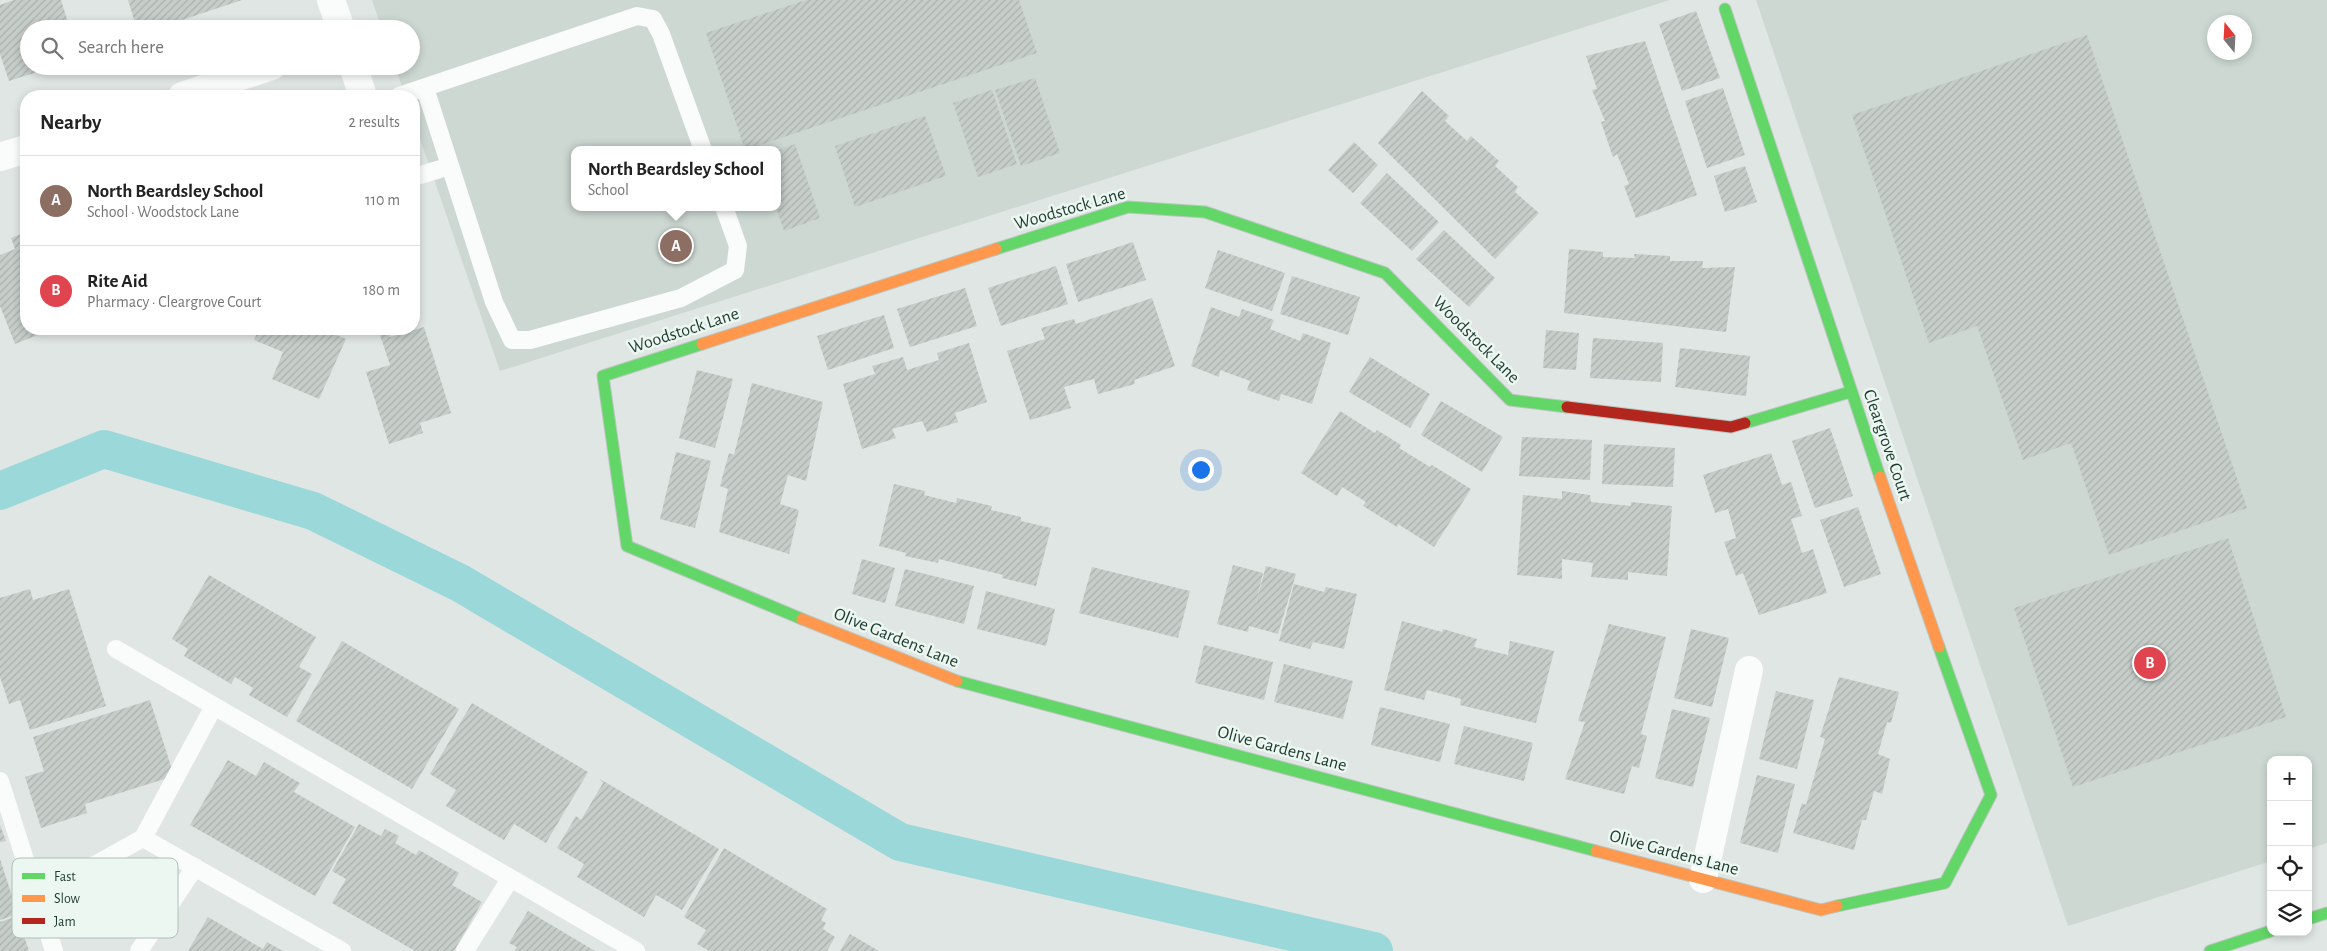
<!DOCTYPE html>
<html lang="en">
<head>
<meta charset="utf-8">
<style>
  body { margin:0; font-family:"Alegreya Sans",sans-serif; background:#f6f6f6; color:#222 }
  .controls { position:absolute; right:15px; bottom:15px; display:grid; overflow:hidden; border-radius:10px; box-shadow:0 2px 8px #0003 }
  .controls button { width:45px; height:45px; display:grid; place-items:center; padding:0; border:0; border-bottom:1px solid #e0e0e0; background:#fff; color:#222; font:25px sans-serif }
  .compass { position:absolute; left:2207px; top:15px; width:45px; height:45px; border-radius:50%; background:#fff; box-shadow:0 2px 8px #0003; rotate:342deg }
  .you { position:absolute; left:1200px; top:469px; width:18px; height:18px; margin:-12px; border:4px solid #fff; border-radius:50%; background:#1a73e8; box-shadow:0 0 0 8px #1a73e833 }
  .badge { display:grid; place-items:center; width:32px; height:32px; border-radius:50%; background:#61776e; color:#fff; font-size:16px; font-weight:700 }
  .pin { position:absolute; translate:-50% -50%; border:2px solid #fff; box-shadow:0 1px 5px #0006 }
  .popup { position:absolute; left:571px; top:146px; width:210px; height:65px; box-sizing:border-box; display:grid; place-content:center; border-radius:10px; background:#fff; filter:drop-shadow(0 1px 4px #0005); font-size:16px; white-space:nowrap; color:#767676 }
  .popup b { font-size:19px; color:#222 }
  .popup::after { content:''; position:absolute; left:50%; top:100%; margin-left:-10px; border:10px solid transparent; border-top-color:#fff }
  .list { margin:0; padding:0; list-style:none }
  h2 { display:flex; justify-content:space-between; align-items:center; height:65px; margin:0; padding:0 20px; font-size:21px }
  h2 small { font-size:16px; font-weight:400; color:#767676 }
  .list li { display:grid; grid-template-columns:32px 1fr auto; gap:15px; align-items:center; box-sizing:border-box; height:90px; padding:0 20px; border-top:1px solid #e0e0e0 }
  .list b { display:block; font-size:19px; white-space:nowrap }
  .list p { margin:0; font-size:16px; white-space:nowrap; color:#767676 }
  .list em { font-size:16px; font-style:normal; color:#767676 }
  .icon { flex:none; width:28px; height:28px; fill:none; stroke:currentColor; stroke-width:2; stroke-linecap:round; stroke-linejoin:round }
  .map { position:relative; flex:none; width:2327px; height:951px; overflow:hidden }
  .search { position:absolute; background:#fff; box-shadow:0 2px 8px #0003; left:20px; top:20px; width:400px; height:55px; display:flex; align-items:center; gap:12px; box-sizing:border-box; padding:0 18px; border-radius:28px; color:#767676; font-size:19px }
  .panel { position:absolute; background:#fff; box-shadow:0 2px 8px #0003; left:20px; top:90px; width:400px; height:245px; border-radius:20px }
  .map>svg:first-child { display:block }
</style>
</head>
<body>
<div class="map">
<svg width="2327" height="951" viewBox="0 0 2327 951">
  <defs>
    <pattern id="building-hatch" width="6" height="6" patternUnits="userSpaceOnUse" patternTransform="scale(1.25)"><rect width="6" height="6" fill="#c7ceca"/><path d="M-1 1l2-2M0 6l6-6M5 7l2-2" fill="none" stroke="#aab2ae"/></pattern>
  </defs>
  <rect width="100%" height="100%" fill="#e0e6e3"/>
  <path fill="#cdd8d2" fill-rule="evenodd" d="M372 0H1670L500 371 414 121V96H405L395 66H411V29H382ZM575 150H777V207H575Z
    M1756 0H2327V843L2308 849V760H2271V861L2068 926ZM2214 22H2244V52H2214Z"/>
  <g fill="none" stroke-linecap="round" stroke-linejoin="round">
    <path stroke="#9bd8da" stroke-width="38" d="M0 491 104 449 313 511 460 583 900 842 1374 951"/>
  </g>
  <path fill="url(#building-hatch)" d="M14 0H61L70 29H29V66L53 67 9 81 0 54V5Z
    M128 0H242L155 29H137Z
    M806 0H1019L1037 53 745 150 706 33Z
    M1696 11 1720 78 1682 91 1659 24Z
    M2087 35 2247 508 2109 555 2071 443 2023 460 1977 326 1929 343 1852 115Z
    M1645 41 1697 195 1636 218 1624 186 1629 184 1617 154 1613 157 1601 122 1605 121 1592 90 1597 89 1586 56Z
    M1035 78 1060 153 1021 166 995 90Z
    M1723 88 1745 155 1707 168 1685 101Z
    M992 90 1017 164 978 177 953 103Z
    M1422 91 1449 116 1445 121 1467 141 1471 136 1499 161 1495 166 1518 187 1515 192 1539 213 1495 259 1378 143Z
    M925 116 946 176 855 207 835 146Z
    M1354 142 1378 165 1353 193 1328 170Z
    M795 144 820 218 784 231 776 207 777 151Z
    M1745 166 1757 202 1725 212 1714 176Z
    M1387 173 1439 222 1412 251 1360 203Z
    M1444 230 1495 278 1469 307 1416 259Z
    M26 232V329H53L15 344 0 306V255L15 249 11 238Z
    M1133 242 1146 280 1078 302 1066 264Z
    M1569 249 1603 252V257L1635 258 1634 254 1670 256V261H1703L1702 268 1735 267 1726 332 1564 313Z
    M1218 250 1285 273 1272 311 1205 288Z
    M1056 266 1068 304 1001 326 988 288Z
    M1292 276 1360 297 1348 335 1280 314Z
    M965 288 977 326 910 347 897 309Z
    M1152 298 1175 366 1134 380 1135 384 1098 394 1094 379 1064 387 1071 408 1030 420 1007 351 1045 339 1041 328 1074 319 1076 324Z
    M1211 307 1239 317 1242 309 1274 320 1270 329 1300 341 1303 333 1331 343 1312 404 1281 394 1279 401 1247 390 1250 381 1220 370 1219 377 1191 366Z
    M884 315 894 348 828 370 817 336Z
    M424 327 451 413 420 423 423 433 389 444 366 372 390 365 380 335 389 333 390 337Z
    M259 329H322L346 339 319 399 272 379 283 352 254 340Z
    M1546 330 1579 333 1576 370 1543 368Z
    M1593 338 1663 343 1661 382 1590 378Z
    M969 343 987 402 955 413 958 422 927 432 922 421 892 429 896 438 862 449 843 384 875 374 872 366 903 357 907 370 939 360 937 353Z
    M1680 348 1750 356 1746 396 1675 387Z
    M1370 357 1430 394 1410 428 1349 392Z
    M697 370 733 379 715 448 679 438Z
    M752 383 823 402 806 481 788 475 780 504 799 510 789 554 719 532 728 489 720 486 729 453 734 455Z
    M1441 401 1503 437 1482 472 1421 435Z
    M1340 411 1375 433 1377 430 1401 445 1399 448 1430 467 1432 465 1471 489 1434 547 1398 524 1397 527 1363 506 1366 502 1342 487 1337 496 1301 473Z
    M1830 428 1853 496 1815 508 1792 441Z
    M1522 437 1592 440 1590 480 1519 476Z
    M1604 444 1675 448 1673 487 1602 484Z
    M676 452 711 461 695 528 660 519Z
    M1771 453 1782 485 1791 482 1802 516 1791 519 1802 553 1813 549 1827 593 1759 615 1743 573 1736 576 1724 542 1736 538 1728 509 1715 513 1703 475Z
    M894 484 925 491 924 495 956 503 957 498 992 506 991 510 1021 517V521L1051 528 1036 586 1002 578 1003 575 939 559 938 563 905 556 906 553 879 546Z
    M1562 491 1590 495 1591 502 1631 506V502L1672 506 1667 576 1628 572V580L1591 577 1593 563 1562 559V579L1517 575 1523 495 1562 499Z
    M1858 507 1881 574 1844 587 1820 520Z
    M2228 538 2286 717 2073 787 2014 608Z
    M862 559 895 568 885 603 852 594Z
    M1233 565 1263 573 1256 603 1266 566 1296 574 1278 634 1249 626 1248 632 1217 624Z
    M1092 567 1190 591 1178 638 1079 613Z
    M905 569 974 586 964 624 895 606Z
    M209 575 316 637 299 667 312 674 287 717 249 695 253 688 235 677 231 684 184 656 188 649 172 639Z
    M1294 584 1324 592 1326 587 1357 594 1344 649 1313 642 1310 649 1279 641Z
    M30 589 33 600 69 589 106 706 30 730 20 700 9 704 0 677V598Z
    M986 591 1055 609 1046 646 977 629Z
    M1402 621 1442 632 1443 629 1477 639 1474 647 1508 655 1510 641 1554 651 1536 723 1460 705 1461 699 1427 690 1424 700 1384 690Z
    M1609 624 1666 637 1641 734 1647 736 1639 768 1632 766 1624 794 1565 779 1585 722 1578 721Z
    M1691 629 1729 638 1712 707 1674 698Z
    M342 641 459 709 412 789 296 721Z
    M1204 645 1273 662 1264 700 1195 683Z
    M1284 664 1353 681 1343 719 1274 702Z
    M1839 677 1899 692 1891 723 1887 722 1878 754 1890 759 1882 794 1874 791 1866 820H1862L1854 850 1793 833 1802 803 1806 805 1825 739 1820 737Z
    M1776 691 1814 700 1797 769 1759 759Z
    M150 700 174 776 85 804 87 813 41 828 25 777 44 771 33 737Z
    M472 703 588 772 546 843 514 824 504 840 446 806 456 790 430 774Z
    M1380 707 1450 724 1440 762 1371 745Z
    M1672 709 1710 718 1693 787 1655 778Z
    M1464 726 1533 743 1524 781 1454 764Z
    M228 760 256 776 264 762 300 783 294 792 355 827 315 896 190 825Z
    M1757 775 1795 784 1778 853 1740 843Z
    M600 779 719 849 682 910 656 895 644 917 577 877 584 864 557 848 576 816 581 820 603 783Z
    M359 824 381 836 385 829 399 836 395 843 416 855 419 850 459 873 452 885 482 902 454 951H415L332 903 346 879 332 871Z
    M0 825 6 841 0 842Z
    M724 848 827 909 821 920 826 923 823 929 835 937 827 951H709L697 944 706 930 684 917Z
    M0 859 18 914 0 920Z
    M528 911 595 951H514L517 947 509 943Z
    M17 916 29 951H0V922Z
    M208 917 263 949 267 942 283 951H188Z
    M850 934 879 951H840Z"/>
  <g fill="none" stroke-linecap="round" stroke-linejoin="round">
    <defs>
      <path id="fast" d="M1725 9 1880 477
        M996 249 1128 207 1205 212 1385 273 1510 400 1567 407
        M702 344 603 376 627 546 802 619
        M1745 423 1850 392
        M957 681 1596 851
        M1837 906 1945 883 1991 795 1939 647
        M2308 919 2327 913
        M2210 951 2271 931"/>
      <path id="slow" d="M702 344 996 249
        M1880 477 1939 647
        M802 619 957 681
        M1596 851 1821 910 1837 906"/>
      <path id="jam" d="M1567 407 1731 427 1745 423"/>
    </defs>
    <use href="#fast" stroke="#bbc6c1" stroke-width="13"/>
    <use href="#slow" stroke="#bbc6c1" stroke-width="13"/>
    <use href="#jam" stroke="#bbc6c1" stroke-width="13"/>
    <path stroke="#fafbfb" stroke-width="18" d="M425 88 494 302 512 340H530L681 298 735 270 738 246 724 207
      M399 96 637 16 653 19 661 34 703 150
      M414 177 450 166
      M116 649 636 951
      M0 781 54 951
      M143 838 342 951
      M37 897 143 838 214 706
      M139 951 195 867
      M465 951 510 879"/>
    <path stroke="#fafbfb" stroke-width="28" d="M331 0 341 29
      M353 66 363 96
      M182 96 272 66
      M0 157 26 149
      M1703 879 1749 670"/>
    <use href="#fast" stroke="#63d668" stroke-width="11"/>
    <use href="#slow" stroke="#ff974d" stroke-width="11"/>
    <use href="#jam" stroke="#b3261e" stroke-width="11"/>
  </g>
  <g text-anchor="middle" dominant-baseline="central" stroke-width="5" stroke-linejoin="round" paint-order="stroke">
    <g font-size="18" fill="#1d3b2f" stroke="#edf7f1">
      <text transform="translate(1070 209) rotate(-16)">Woodstock Lane</text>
      <text transform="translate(684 331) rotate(-18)">Woodstock Lane</text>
      <text transform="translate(1476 340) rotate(45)">Woodstock Lane</text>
      <text transform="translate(1887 445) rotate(71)">Cleargrove Court</text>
      <text transform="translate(896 638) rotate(22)">Olive Gardens Lane</text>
      <text transform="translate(1282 749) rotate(15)">Olive Gardens Lane</text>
      <text transform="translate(1674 853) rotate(15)">Olive Gardens Lane</text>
    </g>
  </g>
  <rect x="12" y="858" width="166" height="80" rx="8" fill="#edf7f1" stroke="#afbfb7" stroke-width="1"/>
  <rect x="22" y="873" width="23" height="6" fill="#63d668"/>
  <rect x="22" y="895" width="23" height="7" fill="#ff974d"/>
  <rect x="22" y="918" width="23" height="6" fill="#b3261e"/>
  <g font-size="14" fill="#1d3b2f">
    <text x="54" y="881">Fast</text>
    <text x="54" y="903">Slow</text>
    <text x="54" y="926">Jam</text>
  </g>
</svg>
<div class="controls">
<button>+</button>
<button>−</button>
<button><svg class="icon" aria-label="locate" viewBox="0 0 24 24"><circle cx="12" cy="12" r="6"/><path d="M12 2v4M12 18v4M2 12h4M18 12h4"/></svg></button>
<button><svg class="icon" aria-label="layers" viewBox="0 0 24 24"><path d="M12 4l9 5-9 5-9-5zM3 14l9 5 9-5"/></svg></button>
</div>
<svg class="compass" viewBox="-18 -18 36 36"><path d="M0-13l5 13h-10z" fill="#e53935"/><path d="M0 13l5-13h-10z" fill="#767676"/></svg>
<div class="you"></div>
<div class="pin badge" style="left:676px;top:246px;background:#8d6e63">A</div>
<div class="popup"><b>North Beardsley School</b>School</div>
<div class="pin badge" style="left:2150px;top:663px;background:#e0444e">B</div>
<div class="search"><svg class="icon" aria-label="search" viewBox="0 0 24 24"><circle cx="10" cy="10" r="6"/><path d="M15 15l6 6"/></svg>Search here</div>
<section class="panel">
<h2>Nearby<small>2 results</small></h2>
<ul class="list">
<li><span class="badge" style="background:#8d6e63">A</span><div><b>North Beardsley School</b><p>School · Woodstock Lane</p></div><em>110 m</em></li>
<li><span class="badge" style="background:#e0444e">B</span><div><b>Rite Aid</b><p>Pharmacy · Cleargrove Court</p></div><em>180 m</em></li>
</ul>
</section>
</div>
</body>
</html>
